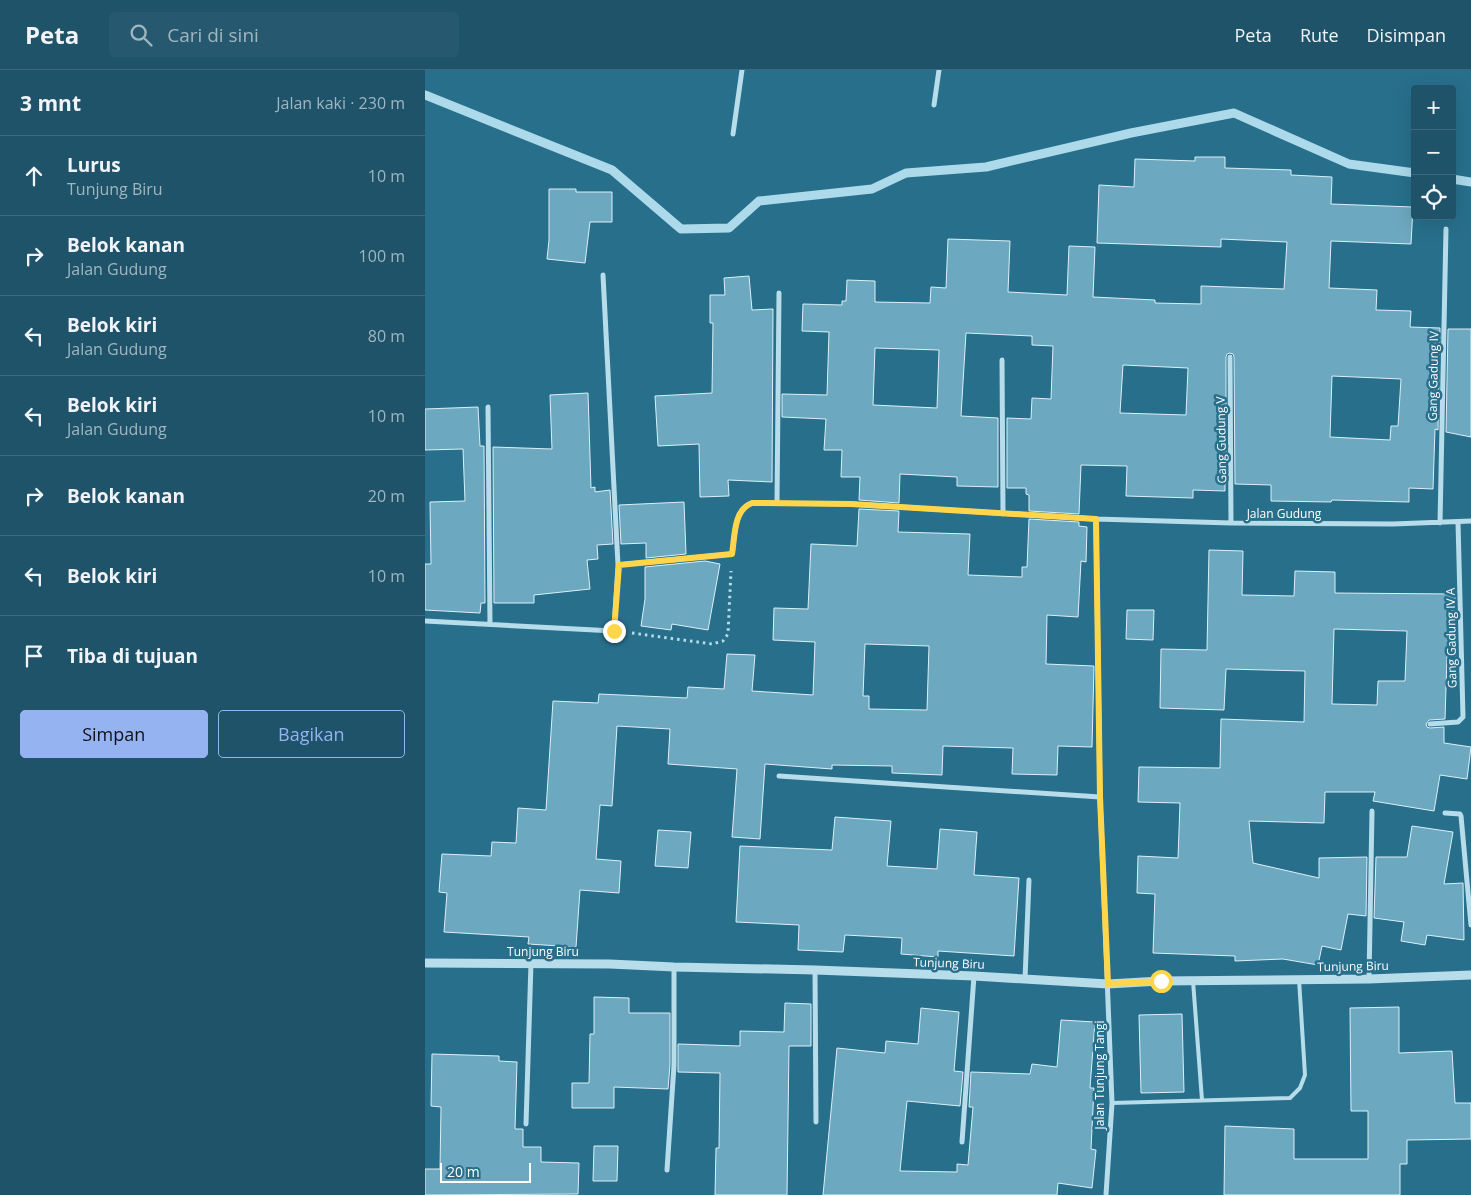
<!DOCTYPE html>
<html lang="id">
<head>
<meta charset="utf-8">
<style>
  body { margin:0; font-family:"Open Sans",sans-serif; background:#26596f; color:#f1f3f6 }
  .controls { position:absolute; right:15px; top:15px; display:grid; overflow:hidden; border-radius:5px; box-shadow:0 5px 20px #0002 }
  .controls button { width:45px; height:45px; display:grid; place-items:center; padding:0; border:0; border-bottom:1px solid #3c697d; background:#1e5369; color:#f1f3f6; font:25px sans-serif }
  .scale { position:absolute; left:15px; bottom:12px; width:91px; box-sizing:border-box; padding-left:5px; border:2px solid #fff; border-top:0; font-size:14px; line-height:18px; white-space:nowrap; color:#fff; -webkit-text-stroke:4px #286f8c; paint-order:stroke }
  .stop { position:absolute; width:15px; height:15px; margin:-11px; border:4px solid #ffd54a; border-radius:50%; background:#fff }
  .stop.end { background:#ffd54a; border-color:#fff; box-shadow:0 1px 5px #0008 }
  .list { margin:0; padding:0; list-style:none }
  h2 { display:flex; justify-content:space-between; align-items:center; height:65px; margin:0; padding:0 20px; font-size:21px }
  h2 small { font-size:16px; font-weight:400; color:#a1b6c0 }
  .list li { display:grid; grid-template-columns:32px 1fr auto; gap:15px; align-items:center; box-sizing:border-box; height:80px; padding:0 20px; border-top:1px solid #3c697d }
  .list b { display:block; font-size:19px; white-space:nowrap }
  .list p { margin:0; font-size:16px; white-space:nowrap; color:#a1b6c0 }
  .list em { font-size:16px; font-style:normal; color:#a1b6c0 }
  .actions { display:flex; gap:10px; padding:15px 20px }
  .actions a { flex:1; padding:11px 0; border:1px solid #95b2f1; border-radius:5px; text-align:center; font-size:18px; color:#95b2f1 }
  .actions .main { background:#95b2f1; color:#111 }
  .icon { flex:none; width:28px; height:28px; fill:none; stroke:currentColor; stroke-width:2; stroke-linecap:round; stroke-linejoin:round }
  .map { position:relative; flex:none; width:1046px; height:1125px; overflow:hidden }
  header { display:flex; align-items:center; gap:30px; box-sizing:border-box; height:70px; padding:0 25px; background:#1e5369; border-bottom:1px solid #3c697d }
  header strong { font-size:24px }
  nav { display:flex; gap:28px; margin-inline-start:auto; font-size:18px }
  .search { width:350px; height:45px; background:#26596f; display:flex; align-items:center; gap:12px; box-sizing:border-box; padding:0 18px; border-radius:5px; color:#a1b6c0; font-size:19px }
  main { display:flex }
  aside { flex:1; background:#1e5369 }
  .map>svg:first-child { display:block }
</style>
</head>
<body>
<header>
<strong>Peta</strong>
<div class="search"><svg class="icon" aria-label="search" viewBox="0 0 24 24"><circle cx="10" cy="10" r="6"/><path d="M15 15l6 6"/></svg>Cari di sini</div>
<nav><a>Peta</a><a>Rute</a><a>Disimpan</a></nav>
</header>
<main>
<aside>
<h2>3 mnt<small>Jalan kaki · 230 m</small></h2>
<ul class="list">
<li><svg class="icon" aria-label="ahead" viewBox="0 0 24 24"><path d="M12 20V5M6 11l6-6 6 6"/></svg><div><b>Lurus</b><p>Tunjung Biru</p></div><em>10 m</em></li>
<li><svg class="icon" aria-label="right" viewBox="0 0 24 24"><path d="M7 20v-9h11M14 6l5 5-5 5"/></svg><div><b>Belok kanan</b><p>Jalan Gudung</p></div><em>100 m</em></li>
<li><svg class="icon" aria-label="left" viewBox="0 0 24 24"><path d="M17 20v-9H6M10 6l-5 5 5 5"/></svg><div><b>Belok kiri</b><p>Jalan Gudung</p></div><em>80 m</em></li>
<li><svg class="icon" aria-label="left" viewBox="0 0 24 24"><path d="M17 20v-9H6M10 6l-5 5 5 5"/></svg><div><b>Belok kiri</b><p>Jalan Gudung</p></div><em>10 m</em></li>
<li><svg class="icon" aria-label="right" viewBox="0 0 24 24"><path d="M7 20v-9h11M14 6l5 5-5 5"/></svg><div><b>Belok kanan</b></div><em>20 m</em></li>
<li><svg class="icon" aria-label="left" viewBox="0 0 24 24"><path d="M17 20v-9H6M10 6l-5 5 5 5"/></svg><div><b>Belok kiri</b></div><em>10 m</em></li>
<li><svg class="icon" aria-label="arrive" viewBox="0 0 24 24"><path d="M6 21V4h12l-3 4 3 4H6"/></svg><div><b>Tiba di tujuan</b></div></li>
</ul>
<div class="actions"><a class="main">Simpan</a><a>Bagikan</a></div>
</aside>
<div class="map">
<svg width="1046" height="1125" viewBox="0 0 1046 1125">
  <rect width="100%" height="100%" fill="#286f8c"/>
  <g fill="none" stroke-linecap="round" stroke-linejoin="round">
    <path stroke="#acdaea" stroke-width="9" d="M0 25 187 100 256 159 304 158 334 131 447 119 481 103 561 97 706 63 809 43 924 94 990 103
      M1027 109 1046 112"/>
  </g>
  <path fill="#6ca8bf" stroke="#dbf0f8" fill-rule="evenodd" d="M770 87H800V98L866 100V105L907 107 906 134 988 137 986 174 906 171 904 218 952 220 951 240 986 241 985 257 1015 258 1013 360 1010 359 1008 419 984 418V432L907 430 906 432 846 431V415L810 414 809 287 808 284 805 283 802 284 801 287V414H800V421L768 420V428L701 426 702 396 656 395 654 444 604 441V425L601 424V418H582V348L606 349 607 328 626 329 628 276 607 275V266L541 263 536 346 573 348V417L532 416V407L475 404 474 433 434 430 435 407H416L417 380H399L401 349 357 347V324L402 325 404 262 377 261 378 234 417 235V231H421L422 210 450 211V232L505 233 506 217 521 218 523 169 585 171 583 222 642 225 644 176 670 177 668 227 730 230V233L776 234V216L859 219 862 172 796 169V177L672 173 674 115 709 117 710 89 770 91ZM450 278 514 280 512 338 448 335ZM698 295 763 298 761 345 695 343ZM907 306 976 309 973 356H966L965 370 905 367Z
    M124 119H151V122H187V152H165L160 193 122 189 124 170Z
    M324 206 327 240 348 239 347 412 303 410 304 426 275 427 274 374 233 376 230 326 287 323 288 253H285V225H300L299 208Z
    M1023 259H1046V367L1021 362Z
    M163 323 166 418 170 417V422L185 420 188 474 172 475 173 489 162 490 165 519 109 525V533H69L68 377 127 379 125 325Z
    M53 337 55 376H59L60 533H56L55 543 0 540V494H6L5 432 40 431 38 379 0 380V339Z
    M259 432 261 484 221 488V473L196 474 194 435Z
    M434 439 474 441 473 462 545 464 543 505 597 507V497H602L604 449 654 452V456L662 457 661 492 656 491 653 547 622 545 621 594 669 596 667 677 633 676 632 705 587 704 588 678 518 676 517 705 467 703V696L407 695V699L340 694 335 769 307 767 312 699 243 694 245 659 192 656 187 736 175 735 171 789 196 791 194 823 155 820 151 877 103 874 104 867 19 862 22 823 14 822 17 784 66 786 67 772 91 773 93 738 121 740 128 631 173 633 174 624 262 628 263 617 299 619 302 584 330 585 327 621 388 625 390 572 348 570 349 538 383 539 386 474 432 476ZM440 574 504 576 502 640 444 639V626H438Z
    M784 480 818 481 817 525 869 526 870 501 910 502V523L1030 524 1031 586H1022L1020 649 1004 650 1001 654 1002 657 1005 658 1019 657V673L1046 677 1042 709 1015 705 1009 741 948 731 950 722H900L899 753 824 751 828 793 894 808V788L942 787 941 846 923 844 916 880 897 876 893 895 858 889 810 891V886L728 883 730 824 712 823 713 786 753 788 755 733 713 732 714 697 795 698 796 649 879 652 880 601 801 599 799 640 735 638 736 579 782 580ZM909 559 982 561 980 611H953L952 635 907 634Z
    M280 491 295 494 283 560 247 554 246 560 216 556 220 529V497Z
    M702 540H729L728 570 701 569Z
    M410 747 466 751 462 796 512 799 515 759 552 762 549 805 594 808 589 886 513 881V887L476 884 477 868 420 865 418 882 373 880 374 855 311 852 315 776 407 780Z
    M987 756 1028 762 1019 814 1038 813 1039 870 1002 865 1000 875 976 871 979 852 949 848 951 787H982Z
    M233 760 266 762 263 798 230 796Z
    M169 927 204 928V943H245V995L243 1019 189 1017V1038H147V1013H164L165 964H169Z
    M360 933 386 934V976H364L362 1125H290L291 1078H294L295 1003 253 1002V974L315 976V961L359 962Z
    M974 937V983L1027 981 1030 1033H1046V1069L982 1070V1094H975V1125H799L800 1056 869 1059V1089H943V1041H926L925 938Z
    M496 938 534 942 529 1001 538 1002 535 1036 482 1031 475 1101 532 1102V1094L543 1095 548 1037H544L546 1002 605 1004 607 994 632 997 636 950 670 952 665 1018H669L666 1079 671 1080 667 1118 633 1113 632 1125H398L412 978 460 983 461 971 493 974Z
    M757 944 759 1022 716 1023 714 945Z
    M7 984 74 986V991L92 992 90 1059H98V1077H116V1092L154 1093 153 1124 0 1125V1099H15L16 1037 6 1036Z
    M169 1076H193L192 1111H168Z"/>
  <g fill="none" stroke-linecap="round" stroke-linejoin="round">
    <path stroke="#b7dcea" stroke-width="3" stroke-dasharray="2.5 4" stroke-linecap="butt" d="M207 563 287 574 298 571 303 564 306 501"/>
    <path stroke="#b7dcea" stroke-width="4" d="M768 911 777 1030
      M687 1033 865 1028 875 1018 880 1005 874 909"/>
    <path stroke="#b7dcea" stroke-width="5" d="M509 35 514 0
      M308 64 317 0
      M805 287 806 453
      M577 290 578 444
      M63 337 65 554
      M352 433 354 223
      M671 449 675 727 687 1033 681 1125
      M1015 453 1021 159
      M193 495 307 484C310 467 308 440 327 433L426 434 671 449 806 453 968 454 1046 451
      M0 551 189 561 193 495 178 205
      M1005 654 1033 652 1038 647 1033 452
      M354 706 675 727
      M1020 743 1035 744 1036 746 1046 855
      M390 900 391 1052
      M600 909 604 810
      M944 909 947 741
      M101 1054 106 893
      M537 1072 549 906
      M242 1100 249 995V897"/>
    <path stroke="#b7dcea" stroke-width="9" d="M0 893 185 894 249 897 390 900 549 906 683 914 735 911 944 909 1046 905"/>
  </g>
  <g fill="none" stroke-linecap="round" stroke-linejoin="round">
    <path stroke="#ffd54a" stroke-width="6" d="M189 561 194 495 307 484C310 467 308 440 327 433L426 434 671 449 675 727 683 914 736 911"/>
  </g>
  <g text-anchor="middle" dominant-baseline="central" stroke-width="5" stroke-linejoin="round" paint-order="stroke">
    <g font-size="12" fill="#fff" stroke="#286f8c">
      <text transform="translate(1008 306) rotate(-89)">Gang Gadung IV</text>
      <text transform="translate(796 370) rotate(-91)">Gang Gudung V</text>
      <text x="859" y="443">Jalan Gudung</text>
      <text transform="translate(1026 568) rotate(-91)">Gang Gadung IV A</text>
      <text x="118" y="881">Tunjung Biru</text>
      <text transform="translate(524 893) rotate(2)">Tunjung Biru</text>
      <text transform="translate(928 896) rotate(-1)">Tunjung Biru</text>
      <text transform="translate(674 1005) rotate(-90)">Jalan Tunjung Tangi</text>
    </g>
  </g>
</svg>
<div class="controls">
<button>+</button>
<button>−</button>
<button><svg class="icon" aria-label="locate" viewBox="0 0 24 24"><circle cx="12" cy="12" r="6"/><path d="M12 2v4M12 18v4M2 12h4M18 12h4"/></svg></button>
</div>
<div class="scale">20 m</div>
<div class="stop" style="left:736px;top:911px"></div>
<div class="stop end" style="left:189px;top:561px"></div>
</div>
</main>
</body>
</html>
